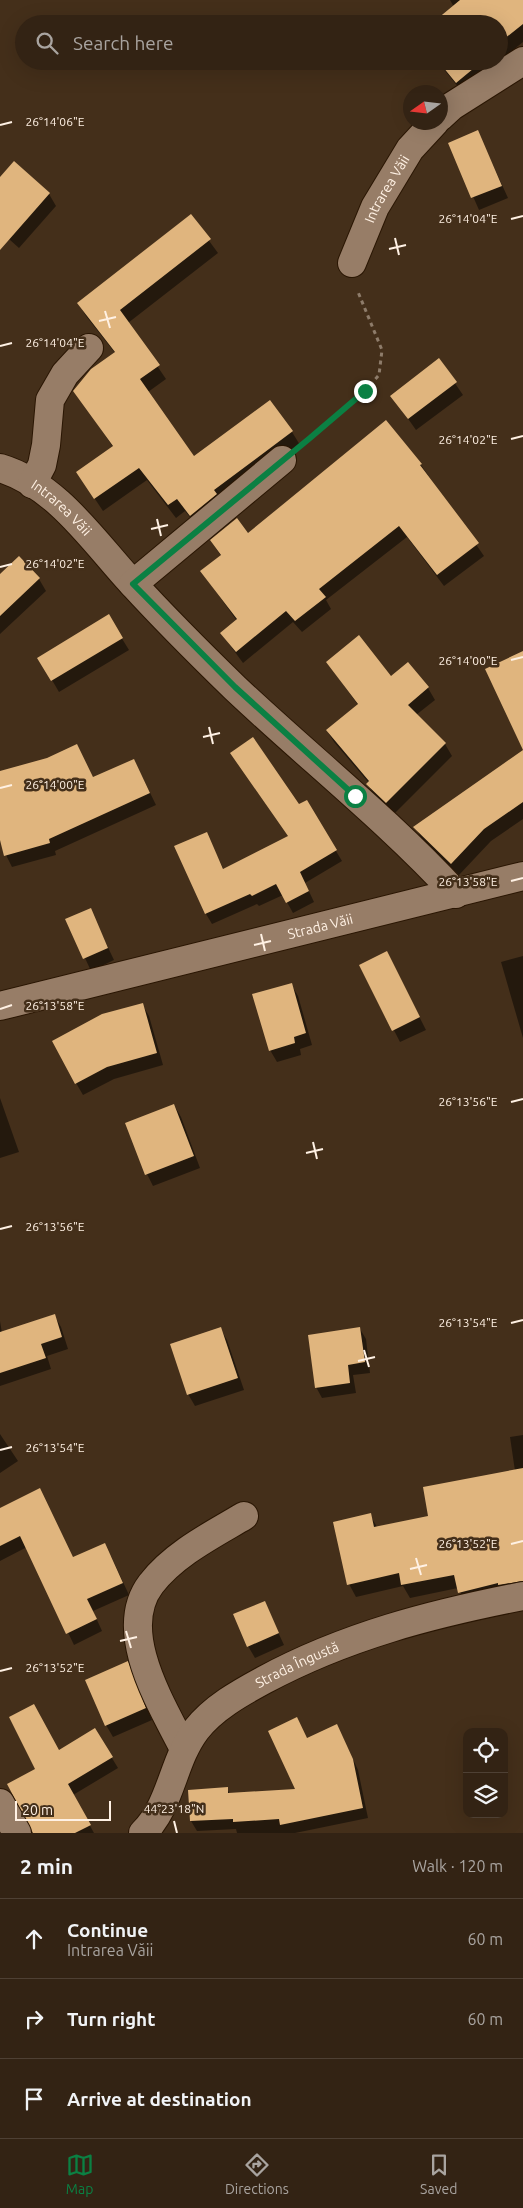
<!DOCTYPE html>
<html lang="en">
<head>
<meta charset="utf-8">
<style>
  body { margin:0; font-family:Ubuntu,sans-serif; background:#3e2f22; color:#f1f3f6 }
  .controls { position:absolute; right:15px; bottom:15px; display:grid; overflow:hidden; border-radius:10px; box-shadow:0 5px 20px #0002 }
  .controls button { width:45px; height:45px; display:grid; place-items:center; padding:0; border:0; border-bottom:1px solid #4e4034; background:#332314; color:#f1f3f6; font:25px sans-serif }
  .compass { position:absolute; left:403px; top:85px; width:45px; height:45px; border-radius:50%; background:#332314; box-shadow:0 5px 20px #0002; rotate:256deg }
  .scale { position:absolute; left:15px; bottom:12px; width:96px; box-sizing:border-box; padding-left:5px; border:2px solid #fff1e4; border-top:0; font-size:14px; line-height:18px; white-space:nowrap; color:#fff1e4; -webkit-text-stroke:4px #442f1a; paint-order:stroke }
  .stop { position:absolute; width:15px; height:15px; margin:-11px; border:4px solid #0b8043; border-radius:50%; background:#fff }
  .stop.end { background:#0b8043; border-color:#fff; box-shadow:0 1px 5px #0008 }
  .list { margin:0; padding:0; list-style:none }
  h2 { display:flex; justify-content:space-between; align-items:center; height:65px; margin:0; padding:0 20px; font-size:21px }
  h2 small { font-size:16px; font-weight:400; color:#a9a4a0 }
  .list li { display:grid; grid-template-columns:32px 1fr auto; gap:15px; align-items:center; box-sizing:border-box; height:80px; padding:0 20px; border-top:1px solid #4e4034 }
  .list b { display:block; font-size:19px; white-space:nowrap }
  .list p { margin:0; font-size:16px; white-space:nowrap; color:#a9a4a0 }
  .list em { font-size:16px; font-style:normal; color:#a9a4a0 }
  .icon { flex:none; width:28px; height:28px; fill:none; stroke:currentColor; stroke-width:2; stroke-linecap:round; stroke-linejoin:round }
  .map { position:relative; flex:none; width:523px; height:1833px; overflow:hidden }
  .search { position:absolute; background:#332314; box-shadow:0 5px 20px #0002; left:15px; right:15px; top:15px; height:55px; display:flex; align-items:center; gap:12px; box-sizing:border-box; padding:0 18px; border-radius:28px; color:#a9a4a0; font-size:19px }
  .sheet { height:305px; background:#332314 }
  nav { display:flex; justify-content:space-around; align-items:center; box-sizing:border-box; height:70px; border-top:1px solid #4e4034; background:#332314; font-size:14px; color:#a9a4a0 }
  nav a { display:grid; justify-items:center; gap:2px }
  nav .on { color:#0b8043 }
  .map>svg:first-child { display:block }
</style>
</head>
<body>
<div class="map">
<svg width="523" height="1833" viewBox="0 0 523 1833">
  <rect width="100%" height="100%" fill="#442f1a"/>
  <path fill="#0007" d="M450 0H523V42L499 61V24L454 7Z
    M437 61H498L464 94Z
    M478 132 508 198 479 210 450 144Z
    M0 179 49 194 56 206 19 248 0 231Z
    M190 215 218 253 128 323 166 379 148 392 194 457 292 432 300 445 221 503 199 528 185 511 176 518 147 480 103 511 77 472 113 447 75 391 115 353 86 316 78 303Z
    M439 360 463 395 416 430 392 396Z
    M386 422 421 465 484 556 444 586 407 537 326 600 331 609 302 632 293 622 243 663 221 633 237 621 202 572 221 556 211 541 248 535Z
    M0 576 39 579 46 591 0 634Z
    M108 616 129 650 59 692 39 658Z
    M327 662 391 677 408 664 428 688 435 700 416 715 445 744 452 756 394 814 375 796 368 785 369 783 334 742 327 731 358 705Z
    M77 745 93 778 134 760 156 805 55 851 56 855 12 867 6 855 0 835V772L48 759Z
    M523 752V819L491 841 459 875 422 839 415 827Z
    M306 801 342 861 305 883 314 902 293 913 283 895 259 906 257 904 212 924 206 914V834L224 870 289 837Z
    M90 910 114 960 91 971 67 919Z
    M523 956V1038L501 962Z
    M393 965 426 1030 400 1042 361 966Z
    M291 984 298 996 312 1045 300 1049 301 1055 277 1062 270 1050Z
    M142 1004 149 1016 163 1065 114 1079 83 1095 76 1083Z
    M0 1098 19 1152 0 1158Z
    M174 1105 181 1117 200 1168 153 1186 147 1174Z
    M54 1315 61 1327 68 1349 47 1356 51 1369 0 1386V1321L2 1333Z
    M220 1328 227 1340 244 1390 195 1406 188 1394Z
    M360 1329 366 1339 370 1373 353 1375 356 1393 322 1398 316 1387Z
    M0 1434 18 1461 0 1473Z
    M523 1435V1595L467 1605 458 1588 410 1598 403 1586 356 1597 349 1584 370 1515 377 1527 429 1517 515 1471 510 1437Z
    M0 1510 74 1558 111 1556 129 1595 93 1611 102 1631 74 1645 27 1547 0 1561Z
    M264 1602 284 1645 255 1658 248 1646Z
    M127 1663 134 1675 152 1720 113 1737 106 1725Z
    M337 1725 358 1770 368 1818 295 1833H237L236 1829 197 1831 191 1821 189 1791 227 1789 230 1794 297 1790 307 1739Z
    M95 1730 118 1768 73 1795 94 1833H33L37 1769 59 1752Z"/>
  <path fill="#e0b57e" d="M460 0H523V24L499 43V24H431Z
    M438 61H477L479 64 456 83Z
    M478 130 502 186 471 198 448 143Z
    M14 161 50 193 0 250V177Z
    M191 214 211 239 120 310 160 365 140 379 194 456 270 400 293 431 214 490 217 494 190 516 177 499 168 505 139 468 94 499 76 472 113 446 73 391 91 369 115 352 77 303Z
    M439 358 457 382 408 419 390 396Z
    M386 420 422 464 420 465 479 543 437 575 399 526 319 589 326 597 295 621 286 611 236 652 220 633 237 619 200 571 221 555 210 540 237 518 248 533Z
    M19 556 40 578 0 616V574Z
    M109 614 123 638 51 681 37 658Z
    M359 635 391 676 408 662 429 687 408 705 446 743 386 803 366 784 369 781 326 730 358 704 326 662Z
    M523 651V750L485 669Z
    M253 737 299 804 307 800 337 850 300 872 309 891 286 903 276 884 252 896 250 894 205 914 174 846 207 832 223 869 288 836 230 753Z
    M77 744 93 777 134 759 150 793 49 839 50 843 4 856 0 840V771L47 758Z
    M523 750V802L484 829 451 864 413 827Z
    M91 908 108 948 83 959 65 919Z
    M387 951 420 1017 392 1031 359 965Z
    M292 983 306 1033 294 1037 295 1043 269 1051 252 994Z
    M143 1003 157 1053 107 1067 75 1084 52 1041 102 1014Z
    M174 1104 194 1156 145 1175 125 1123Z
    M55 1314 62 1337 41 1344 46 1358 0 1373V1332Z
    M221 1327 238 1378 187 1395 170 1344Z
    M360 1327 365 1362 348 1365 350 1383 315 1388 308 1335Z
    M523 1468V1581L498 1585V1583L458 1593 454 1575 401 1585 399 1573 347 1585 333 1522 371 1513 374 1527 428 1516 423 1487Z
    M40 1488 73 1557 105 1543 123 1583 87 1599 97 1619 66 1634 20 1536 0 1546V1508Z
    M265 1601 279 1633 247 1647 233 1614Z
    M128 1661 146 1708 105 1726 85 1680Z
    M34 1704 59 1750 95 1728 113 1757 68 1784 91 1825 75 1833H33L7 1784 35 1769 9 1717Z
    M297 1717 307 1738 337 1724 353 1759 363 1808 280 1825 279 1819 233 1822V1819L190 1821 188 1790 228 1787V1793L295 1789 268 1731Z"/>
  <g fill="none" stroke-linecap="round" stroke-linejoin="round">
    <defs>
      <g id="minor">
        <path d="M440 117 452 106 523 61"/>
        <path id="s1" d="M352 263 375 207 410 149 435 122"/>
        <path id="s2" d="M0 468C57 485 94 542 132 583 165 619 200 654 235 688 308 757 388 820 456 894"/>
        <path d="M32 484 42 465 46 445 50 400 65 374 89 348"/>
        <path d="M133 584 282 460"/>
        <path id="s3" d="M0 1006 523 876"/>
        <path d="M184 1749C162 1705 115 1631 151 1584 174 1554 212 1535 244 1516"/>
        <path d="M0 1803 17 1833"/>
        <path id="s4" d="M143 1833C172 1804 172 1762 196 1730 213 1708 240 1693 264 1680 346 1636 431 1614 523 1596"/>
      </g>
    </defs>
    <use href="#minor" stroke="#2a1603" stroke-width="30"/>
    <path stroke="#8e7c6a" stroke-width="3" stroke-dasharray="4 4" stroke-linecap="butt" d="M304 443 365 391 379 375 382 350 358 292"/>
    <use href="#minor" stroke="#977d67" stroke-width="28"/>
  </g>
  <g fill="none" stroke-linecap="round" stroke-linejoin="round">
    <path stroke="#0b8043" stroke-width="6" d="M355 796 235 687 133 584 310 438 365 391"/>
  </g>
  <path fill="none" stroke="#fff1e4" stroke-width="2" d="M0 125 12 122M511 219 523 216M395 238 399 255M389 249 406 245M105 311 110 328M99 321 116 317M0 346 12 343M511 439 523 436M157 519 161 536M151 529 168 525M0 567 12 564M511 660 523 657M209 727 213 744M203 737 220 733M0 788 12 785M511 881 523 878M261 934 265 951M254 945 271 941M0 1009 12 1005M511 1102 523 1099M313 1142 317 1159M306 1153 323 1149M0 1229 12 1226M511 1323 523 1320M364 1350 369 1367M358 1361 375 1357M0 1450 12 1447M511 1544 523 1541M416 1558 421 1575M410 1569 427 1565M126 1631 131 1648M120 1641 137 1637M0 1671 12 1668M174 1821 177 1833"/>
  <g text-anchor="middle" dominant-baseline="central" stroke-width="5" stroke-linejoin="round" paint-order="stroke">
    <g font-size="14" fill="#fff1e4" stroke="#442f1a">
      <text stroke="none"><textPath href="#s1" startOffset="82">Intrarea Văii</textPath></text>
      <text stroke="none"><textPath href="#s2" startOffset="74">Intrarea Văii</textPath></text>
      <text stroke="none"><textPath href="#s3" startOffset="330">Strada Văii</textPath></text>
      <text stroke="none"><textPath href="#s4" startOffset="238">Strada Îngustă</textPath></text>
    </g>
  </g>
  <g font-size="12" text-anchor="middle" fill="#fff1e4" stroke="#442f1a" stroke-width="5" stroke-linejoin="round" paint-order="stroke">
    <text x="55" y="126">26°14'06"E</text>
    <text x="468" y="223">26°14'04"E</text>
    <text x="55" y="347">26°14'04"E</text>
    <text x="468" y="444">26°14'02"E</text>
    <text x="55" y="568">26°14'02"E</text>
    <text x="468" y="665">26°14'00"E</text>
    <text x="55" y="789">26°14'00"E</text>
    <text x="468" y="886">26°13'58"E</text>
    <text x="55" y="1010">26°13'58"E</text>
    <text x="468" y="1106">26°13'56"E</text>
    <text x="55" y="1231">26°13'56"E</text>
    <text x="468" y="1327">26°13'54"E</text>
    <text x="55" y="1452">26°13'54"E</text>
    <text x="468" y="1548">26°13'52"E</text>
    <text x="55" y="1672">26°13'52"E</text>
    <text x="174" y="1813">44°23'18"N</text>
  </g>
</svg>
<div class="controls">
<button><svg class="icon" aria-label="locate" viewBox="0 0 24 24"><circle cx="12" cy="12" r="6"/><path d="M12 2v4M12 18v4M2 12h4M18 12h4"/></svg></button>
<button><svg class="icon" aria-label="layers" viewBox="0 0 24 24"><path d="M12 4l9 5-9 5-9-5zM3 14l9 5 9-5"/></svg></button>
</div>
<svg class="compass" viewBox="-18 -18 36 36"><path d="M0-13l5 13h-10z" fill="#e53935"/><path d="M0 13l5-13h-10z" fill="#a9a4a0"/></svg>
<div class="scale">20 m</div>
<div class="stop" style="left:355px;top:796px"></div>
<div class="stop end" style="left:365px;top:391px"></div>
<div class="search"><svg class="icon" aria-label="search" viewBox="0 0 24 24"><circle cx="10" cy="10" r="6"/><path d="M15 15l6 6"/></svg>Search here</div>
</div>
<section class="sheet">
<h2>2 min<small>Walk · 120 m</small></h2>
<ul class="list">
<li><svg class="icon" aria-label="ahead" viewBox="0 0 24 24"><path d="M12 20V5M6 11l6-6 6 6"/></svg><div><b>Continue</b><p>Intrarea Văii</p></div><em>60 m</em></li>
<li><svg class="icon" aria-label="right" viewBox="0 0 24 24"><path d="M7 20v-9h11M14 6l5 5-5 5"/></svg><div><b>Turn right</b></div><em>60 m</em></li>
<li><svg class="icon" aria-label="arrive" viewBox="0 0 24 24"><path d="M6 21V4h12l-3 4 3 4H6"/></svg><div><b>Arrive at destination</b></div></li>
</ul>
</section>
<nav>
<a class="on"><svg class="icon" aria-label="map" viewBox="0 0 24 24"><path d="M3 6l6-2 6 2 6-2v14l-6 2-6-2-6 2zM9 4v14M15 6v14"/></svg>Map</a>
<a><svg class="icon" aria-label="directions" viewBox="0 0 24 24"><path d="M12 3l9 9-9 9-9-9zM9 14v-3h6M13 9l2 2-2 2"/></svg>Directions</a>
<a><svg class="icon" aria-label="saved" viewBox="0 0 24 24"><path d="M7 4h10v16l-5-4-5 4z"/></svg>Saved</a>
</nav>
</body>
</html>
